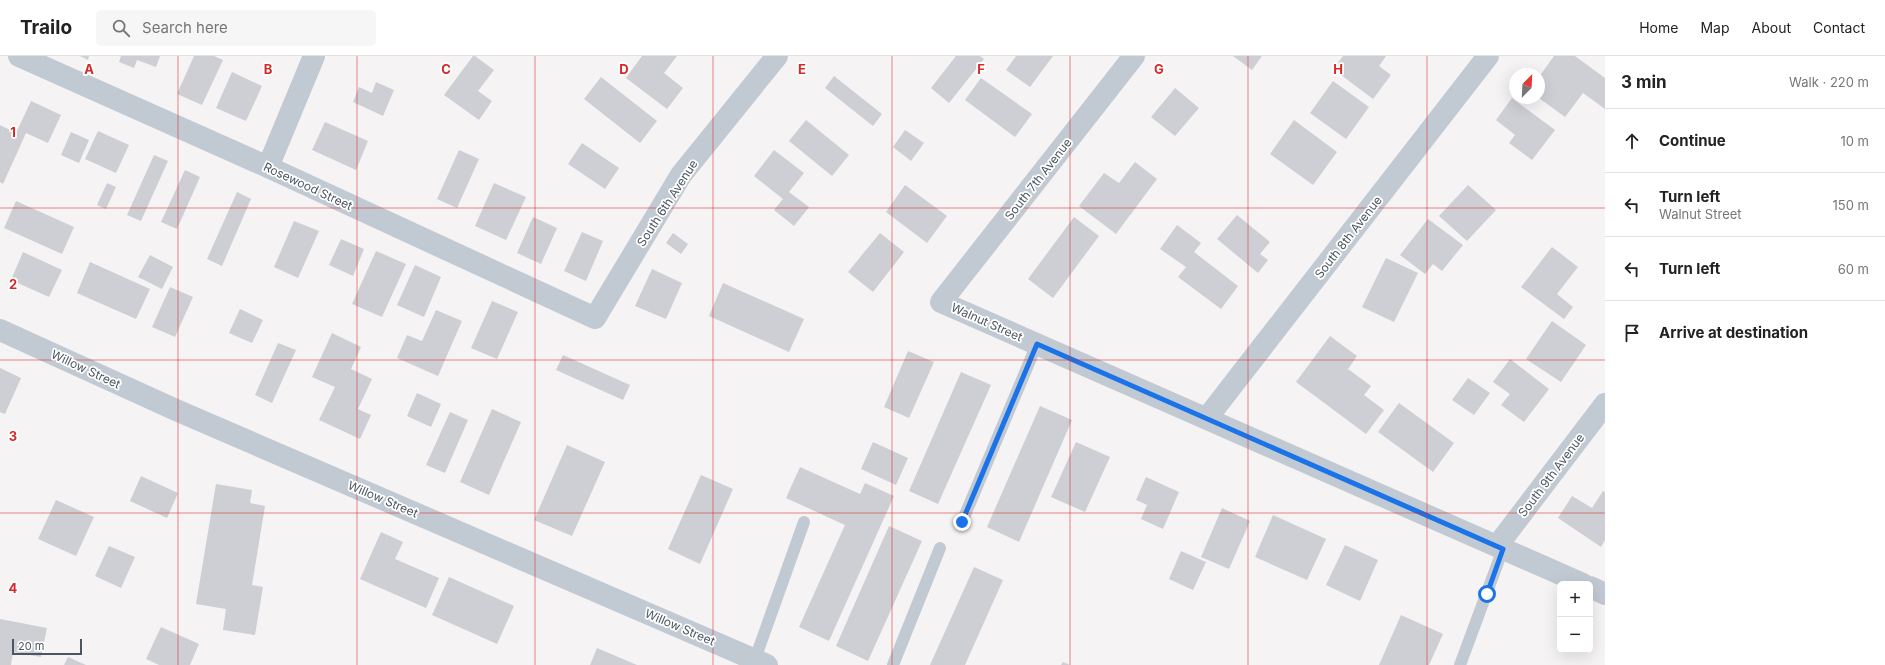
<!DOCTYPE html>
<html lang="en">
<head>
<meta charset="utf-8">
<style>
  body { margin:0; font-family:Inter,sans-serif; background:#f6f6f6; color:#222 }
  .controls { position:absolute; right:12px; bottom:12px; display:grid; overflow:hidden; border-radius:6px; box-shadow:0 4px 16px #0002 }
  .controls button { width:36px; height:36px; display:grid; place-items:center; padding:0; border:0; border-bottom:1px solid #e0e0e0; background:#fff; color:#222; font:20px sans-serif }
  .compass { position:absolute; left:1509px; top:12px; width:36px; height:36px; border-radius:50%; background:#fff; box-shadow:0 4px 16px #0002; rotate:24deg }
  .scale { position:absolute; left:12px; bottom:10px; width:70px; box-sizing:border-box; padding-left:4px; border:2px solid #4a5661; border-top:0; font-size:11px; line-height:14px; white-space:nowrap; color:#4a5661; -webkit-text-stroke:3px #fff; paint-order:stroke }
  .stop { position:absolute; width:12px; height:12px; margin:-9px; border:3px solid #1a73e8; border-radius:50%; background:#fff }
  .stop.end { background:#1a73e8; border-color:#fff; box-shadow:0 1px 4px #0008 }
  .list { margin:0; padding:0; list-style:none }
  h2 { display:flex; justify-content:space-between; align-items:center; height:52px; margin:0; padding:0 16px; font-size:17px }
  h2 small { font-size:13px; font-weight:400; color:#767676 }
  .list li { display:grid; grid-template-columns:26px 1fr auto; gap:12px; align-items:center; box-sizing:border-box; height:64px; padding:0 16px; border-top:1px solid #e0e0e0 }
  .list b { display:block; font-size:15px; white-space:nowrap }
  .list p { margin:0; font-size:13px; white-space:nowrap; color:#767676 }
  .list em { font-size:13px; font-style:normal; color:#767676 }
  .icon { flex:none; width:22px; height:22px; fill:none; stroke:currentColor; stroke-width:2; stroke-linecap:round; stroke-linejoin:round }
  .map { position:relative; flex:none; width:1605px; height:609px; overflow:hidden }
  header { display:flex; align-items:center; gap:24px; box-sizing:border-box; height:56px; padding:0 20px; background:#fff; border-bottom:1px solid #e0e0e0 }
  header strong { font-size:19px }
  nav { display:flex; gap:22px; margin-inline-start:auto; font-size:14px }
  .search { width:280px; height:36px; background:#f6f6f6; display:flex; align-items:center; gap:10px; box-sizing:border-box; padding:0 14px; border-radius:6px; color:#767676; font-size:15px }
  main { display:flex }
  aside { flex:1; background:#fff }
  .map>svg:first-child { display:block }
</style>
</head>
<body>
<header>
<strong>Trailo</strong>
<div class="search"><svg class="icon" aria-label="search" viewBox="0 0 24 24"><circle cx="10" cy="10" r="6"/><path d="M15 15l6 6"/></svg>Search here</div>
<nav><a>Home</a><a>Map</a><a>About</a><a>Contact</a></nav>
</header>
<main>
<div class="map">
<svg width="1605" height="609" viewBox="0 0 1605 609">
  <rect width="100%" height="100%" fill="#f5f3f3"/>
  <path fill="#cdcfd5" d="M80 0H89L88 4Z
    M121 0H160L156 11 137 4 134 12 119 6Z
    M194 0H214L223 4 202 49 177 38Z
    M473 0H475L494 14 478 35 492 45 479 64 444 39Z
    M642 0H677L664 17 683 32 667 53 626 22Z
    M956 0H980L984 3 949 47 931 32Z
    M1016 0H1053L1030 31 1006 14Z
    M1233 0H1262L1252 14Z
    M1343 0H1386L1379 10 1391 19 1373 43 1333 13Z
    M1554 0H1575L1605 22V53L1583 37 1565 61 1539 42V21Z
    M232 16 262 30 246 65 216 52Z
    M834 20 882 58 873 70 825 32Z
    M601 21 657 65 640 87 584 43Z
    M981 22 1032 58 1015 81 965 44Z
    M1333 25 1369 51 1346 83 1310 57Z
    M376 26 394 34 383 60 353 46 359 31 372 37Z
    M1175 32 1199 52 1175 80 1151 61Z
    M1512 42 1555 74 1532 104 1509 87 1515 79 1496 64Z
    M31 45 61 59 48 87 26 77 3 128 0 126V69L16 77Z
    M806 64 849 99 832 120 789 85Z
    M1294 64 1337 96 1313 129 1270 98Z
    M325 66 368 85 356 114 312 94Z
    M905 74 924 87 911 105 893 91Z
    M98 75 129 89 116 117 85 103Z
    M71 76 89 84 79 107 61 99Z
    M582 87 619 112 605 133 568 108Z
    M459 94 479 103 457 152 437 143Z
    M774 94 804 117 789 136 809 151 794 170 774 154 783 143 754 120Z
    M154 99 168 105 141 165 127 159Z
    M1135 106 1157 123 1116 178 1079 150 1104 117 1119 127Z
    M185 114 200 121 177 173 161 166Z
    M107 127 116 131 106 153 97 149Z
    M494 127 526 141 506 184 475 170Z
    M905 129 947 160 927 187 886 156Z
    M1468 129 1496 154 1467 185 1439 160Z
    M237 136 251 143 222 210 207 203Z
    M16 145 74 171 62 198 4 172Z
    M1237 159 1270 186 1260 198 1268 204 1258 217 1217 183Z
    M533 161 557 172 541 208 517 197Z
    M1074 161 1099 180 1053 242 1028 223Z
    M1428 163 1463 189 1442 215 1433 208 1425 218 1400 199Z
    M294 165 319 175 298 222 274 211Z
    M1177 169 1201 187 1194 196 1238 230 1221 253 1178 221 1186 211 1160 193Z
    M582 176 603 185 586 225 564 215Z
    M673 177 688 188 681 198 666 187Z
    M880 177 904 196 873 236 848 216Z
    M341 183 364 193 353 220 329 209Z
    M1552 191 1578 211 1557 238 1573 251 1564 263 1521 231Z
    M376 195 406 208 382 261 352 248Z
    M23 196 62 214 49 241 11 224Z
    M150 199 173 211 162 233 138 221Z
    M1386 202 1418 217 1394 266 1362 251Z
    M90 206 150 233 136 263 77 237Z
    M415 209 441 221 424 261 397 249Z
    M652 213 682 227 666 263 635 250Z
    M723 227 804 263 789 296 709 260Z
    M170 231 193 241 175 281 152 271Z
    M492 245 518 256 497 303 471 292Z
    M240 253 263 264 252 287 229 277Z
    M436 254 462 265 438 320 397 302 407 279 422 285Z
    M1552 265 1586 289 1561 326 1526 303Z
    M332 277 361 291 351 313 372 323 358 353 371 359 360 383 319 364 335 331 312 321Z
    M1330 280 1357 300 1348 313 1371 330 1364 339 1384 354 1366 378 1296 326Z
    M278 287 296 294 272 347 255 339Z
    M908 295 934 306 909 362 884 351Z
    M563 299 630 329 623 344 556 314Z
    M1510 303 1549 333 1524 366 1501 349 1510 338 1493 326Z
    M0 312 21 322 5 358 0 356Z
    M961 316 991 329 938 448 909 435Z
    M1468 322 1490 337 1474 359 1452 344Z
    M417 337 441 348 431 371 407 360Z
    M1399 347 1454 387 1433 416 1378 376Z
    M1040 350 1072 364 1019 486 987 471Z
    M492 353 521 366 489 439 460 426Z
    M450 356 468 364 445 417 426 409Z
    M873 386 908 402 896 429 861 413Z
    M1076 386 1110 401 1085 456 1051 441Z
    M567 389 605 406 572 480 534 464Z
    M800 411 860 438 865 427 894 440 829 585 799 571 845 469 786 442Z
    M701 419 733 433 700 508 668 493Z
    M141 420 178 437 167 462 130 445Z
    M1146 421 1179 436 1163 473 1141 463 1147 449 1136 444Z
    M216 428 252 434 250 447 265 450 252 529 263 531 255 579 223 574 226 553 196 548Z
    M1603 435 1605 436V484L1601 491 1558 462 1572 440 1592 452Z
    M56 444 94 461 76 500 38 483Z
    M1222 452 1250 465 1229 513 1201 501Z
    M1273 459 1326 483 1307 524 1255 501Z
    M889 470 922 485 868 605 836 590Z
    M381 476 403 486 395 503 439 522 426 552 360 523Z
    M1345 489 1378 504 1360 545 1326 529Z
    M109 490 135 501 121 532 95 520Z
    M1181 495 1206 506 1193 534 1169 523Z
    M974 511 1003 524 965 609H930Z
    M449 521 514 550 497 588 432 559Z
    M1401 559 1443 578 1429 609H1379Z
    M0 563 47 572 41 601 13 596 11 609H0Z
    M161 571 199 588 190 609H159L146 603Z
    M597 592 637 609H590Z
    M68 601 86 609H64Z
    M1063 606 1070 609H1061Z"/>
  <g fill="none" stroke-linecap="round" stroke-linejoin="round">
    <path stroke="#c1cad2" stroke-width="12" d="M962 466 1037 288
      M755 603 804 466
      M893 609 940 492
      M1460 609 1503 493"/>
    <path stroke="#c1cad2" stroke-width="22" d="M19 0 268 111 595 262 681 119 777 0
      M1134 0 941 246 1583 528
      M268 111 314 0
      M0 274 176 354 767 609
      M1207 362 1488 0
      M1497 490 1605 348
      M1590 531 1605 538"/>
  </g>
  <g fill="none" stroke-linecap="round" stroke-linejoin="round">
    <path stroke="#1a73e8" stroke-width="5" d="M962 466 1037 288 1503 493 1487 538"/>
  </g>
  <path fill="none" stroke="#d62828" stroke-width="1" stroke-opacity="0.55" d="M178 0V609M357 0V609M535 0V609M713 0V609M892 0V609M1070 0V609M1248 0V609M1427 0V609M0 152H1605M0 304H1605M0 457H1605"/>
  <g text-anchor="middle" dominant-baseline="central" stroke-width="3.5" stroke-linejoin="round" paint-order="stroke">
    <g font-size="12" fill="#4a5661" stroke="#fff">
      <text transform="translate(1038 123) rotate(-52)">South 7th Avenue</text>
      <text transform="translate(308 130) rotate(25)">Rosewood Street</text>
      <text transform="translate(667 147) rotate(-57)">South 6th Avenue</text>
      <text transform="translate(1348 181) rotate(-52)">South 8th Avenue</text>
      <text transform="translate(987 266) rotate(24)">Walnut Street</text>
      <text transform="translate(86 313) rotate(25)">Willow Street</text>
      <text transform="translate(1551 419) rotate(-53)">South 9th Avenue</text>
      <text transform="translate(383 443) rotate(23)">Willow Street</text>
      <text transform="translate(680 571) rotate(23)">Willow Street</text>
    </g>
  </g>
  <g font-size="13" text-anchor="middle" font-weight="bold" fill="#d62828" stroke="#fff" stroke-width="3.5" stroke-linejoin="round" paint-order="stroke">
    <text x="89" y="18">A</text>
    <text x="268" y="18">B</text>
    <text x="446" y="18">C</text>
    <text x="624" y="18">D</text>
    <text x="802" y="18">E</text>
    <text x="981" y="18">F</text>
    <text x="1159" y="18">G</text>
    <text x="1338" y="18">H</text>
    <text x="13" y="81">1</text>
    <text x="13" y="233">2</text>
    <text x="13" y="385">3</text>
    <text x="13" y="537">4</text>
  </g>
</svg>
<div class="controls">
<button>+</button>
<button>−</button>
</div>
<svg class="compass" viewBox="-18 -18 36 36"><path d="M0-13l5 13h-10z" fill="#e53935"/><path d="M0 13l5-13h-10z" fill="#767676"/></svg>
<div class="scale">20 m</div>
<div class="stop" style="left:1487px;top:538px"></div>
<div class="stop end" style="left:962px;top:466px"></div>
</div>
<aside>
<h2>3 min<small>Walk · 220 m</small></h2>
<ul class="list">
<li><svg class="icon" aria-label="ahead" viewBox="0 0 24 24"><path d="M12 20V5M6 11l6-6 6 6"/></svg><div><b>Continue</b></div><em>10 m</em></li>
<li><svg class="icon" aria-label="left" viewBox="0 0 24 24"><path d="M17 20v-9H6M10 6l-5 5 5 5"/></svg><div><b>Turn left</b><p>Walnut Street</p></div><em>150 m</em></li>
<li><svg class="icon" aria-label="left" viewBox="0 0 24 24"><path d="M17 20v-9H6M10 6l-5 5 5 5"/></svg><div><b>Turn left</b></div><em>60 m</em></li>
<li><svg class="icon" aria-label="arrive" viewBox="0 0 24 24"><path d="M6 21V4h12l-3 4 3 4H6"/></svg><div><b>Arrive at destination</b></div></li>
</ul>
</aside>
</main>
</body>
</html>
